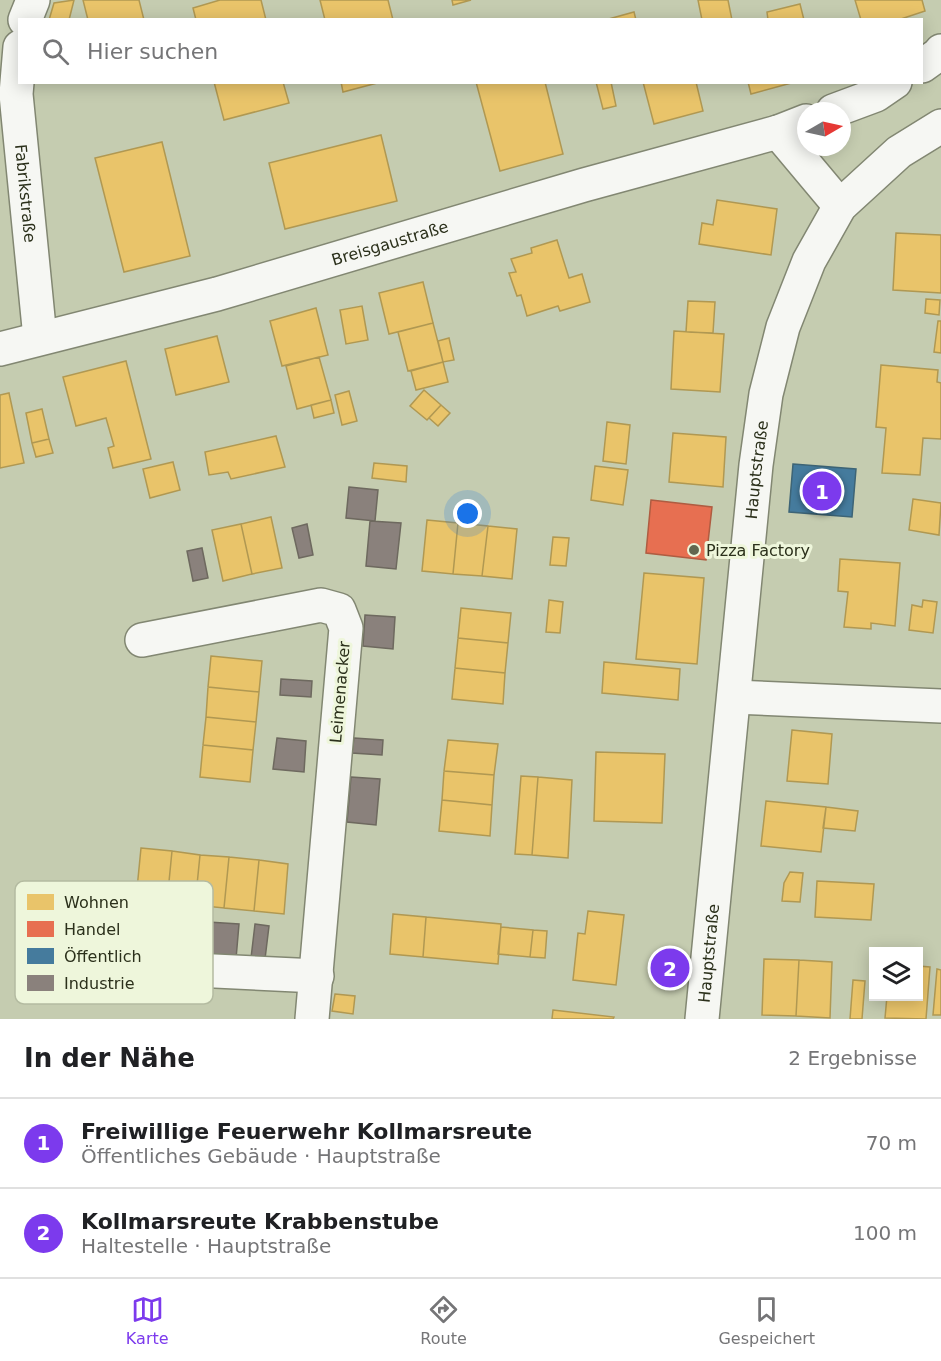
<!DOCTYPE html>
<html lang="de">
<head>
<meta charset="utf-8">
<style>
  body { margin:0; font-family:"DejaVu Sans",sans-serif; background:#f6f6f6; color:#202124 }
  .controls { position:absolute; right:18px; bottom:18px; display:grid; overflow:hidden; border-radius:0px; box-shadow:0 3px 15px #0003 }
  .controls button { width:54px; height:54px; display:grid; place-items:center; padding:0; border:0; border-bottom:2px solid #e0e0e0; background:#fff; color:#202124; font:30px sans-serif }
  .compass { position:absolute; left:797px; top:102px; width:54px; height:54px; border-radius:50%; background:#fff; box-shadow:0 3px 15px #0003; rotate:81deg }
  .you { position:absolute; left:468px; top:514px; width:21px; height:21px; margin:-15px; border:4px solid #fff; border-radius:50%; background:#1a73e8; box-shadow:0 0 0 9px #1a73e833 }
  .badge { display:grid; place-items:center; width:39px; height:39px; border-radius:50%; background:#7c3aed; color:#fff; font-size:20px; font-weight:700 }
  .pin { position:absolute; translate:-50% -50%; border:3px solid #fff; box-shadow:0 2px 6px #0006 }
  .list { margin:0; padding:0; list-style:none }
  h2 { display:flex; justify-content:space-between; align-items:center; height:78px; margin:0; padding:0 24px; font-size:26px }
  h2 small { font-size:20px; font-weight:400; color:#757577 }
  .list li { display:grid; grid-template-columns:39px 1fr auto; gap:18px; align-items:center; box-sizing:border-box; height:90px; padding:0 24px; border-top:2px solid #e0e0e0 }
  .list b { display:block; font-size:22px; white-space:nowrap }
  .list p { margin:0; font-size:20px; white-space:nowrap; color:#757577 }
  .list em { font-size:20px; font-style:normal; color:#757577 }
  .icon { flex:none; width:33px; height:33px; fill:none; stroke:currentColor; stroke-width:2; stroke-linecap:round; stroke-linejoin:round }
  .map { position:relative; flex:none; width:941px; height:1019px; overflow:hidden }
  .search { position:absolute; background:#fff; box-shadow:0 3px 15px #0003; left:18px; right:18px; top:18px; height:66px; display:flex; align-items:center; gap:15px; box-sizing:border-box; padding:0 21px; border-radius:0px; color:#757577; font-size:22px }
  .sheet { height:258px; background:#fff }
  nav { display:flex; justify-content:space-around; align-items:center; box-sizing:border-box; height:84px; border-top:2px solid #e0e0e0; background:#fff; font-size:16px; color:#757577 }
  nav a { display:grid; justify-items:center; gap:3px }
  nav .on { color:#7c3aed }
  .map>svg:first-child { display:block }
</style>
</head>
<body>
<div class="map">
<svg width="941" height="1019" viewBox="0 0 941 1019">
  <rect width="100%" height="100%" fill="#c5ccb0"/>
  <path fill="#e9c46a" stroke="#b09852" stroke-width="1.5" d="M74 0 69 20H49L54 3Z
    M83 0H139L144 20H88Z
    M220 0H261L266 20H196L193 8Z
    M320 0H388L393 20H325Z
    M452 0H471L453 5Z
    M698 0H728L732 20H702Z
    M855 0H922L925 11 898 20H861Z
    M800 4 804 20H768L767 12Z
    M634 12 636 20H605Z
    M214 82H283L289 103 224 120Z
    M341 82H381L343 92Z
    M476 82H545L563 154 500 171Z
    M596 82H611L616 106 603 109Z
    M643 82H696L703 111 654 124Z
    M748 82H795L751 94Z
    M381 135 397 201 285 229 269 163Z
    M162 142 190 256 124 272 95 158Z
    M717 200 777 209 771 255 699 244 702 223 713 225Z
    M896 233 941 235V293L893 290Z
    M557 240 569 278 582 274 590 302 560 311 558 306 527 316 521 295 517 296 509 273 516 272 511 259 532 253 531 248Z
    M423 282 433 323 389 334 379 293Z
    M926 299 940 300 939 315 925 313Z
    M688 301 715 302 713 333 686 332Z
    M362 306 368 340 346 344 340 310Z
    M316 308 328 355 282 366 270 321Z
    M938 321H941V353L934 352Z
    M433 323 443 362 408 371 398 332Z
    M674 331 724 334 720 392 671 389Z
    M217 336 229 382 176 395 165 349Z
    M449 338 454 360 443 362 438 341Z
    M319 357 331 400 297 409 286 366Z
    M126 361 151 459 113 468 108 448 114 446 106 418 76 426 63 377Z
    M443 362 448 382 416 390 411 371Z
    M881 365 938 370 937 382 941 383V439L923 438 920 475 882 473 886 428 876 427Z
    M424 390 441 405 427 420 410 406Z
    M349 391 357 421 342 425 335 395Z
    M9 393 24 463 0 468V395Z
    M331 400 334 413 314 418 311 405Z
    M441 405 450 413 438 426 429 418Z
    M42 409 49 439 32 443 26 413Z
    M607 422 630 425 626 464 603 461Z
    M673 433 726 437 723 487 669 482Z
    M276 436 285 467 231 479 228 472 209 475 205 452Z
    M49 439 53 453 36 457 32 443Z
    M173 462 180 490 150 498 143 469Z
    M374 463 407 466 406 482 372 478Z
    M595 466 628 470 623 505 591 500Z
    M913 499 941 503 939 535 909 530Z
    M271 517 282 568 252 574 241 524Z
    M427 520 458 523 453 574 422 571Z
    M458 523 488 526 482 576 453 574Z
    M241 524 252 574 223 581 212 530Z
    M488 526 517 529 512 579 482 576Z
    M553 537 569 538 566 566 550 565Z
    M840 559 900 563 895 626 871 623V629L844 627 848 592 838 591Z
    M644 573 704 578 697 664 636 659Z
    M549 600 563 602 560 633 546 632Z
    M923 600 937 602 933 633 909 630 912 605 922 607Z
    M461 608 511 613 508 643 458 638Z
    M458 638 508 643 505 673 455 668Z
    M211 656 262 661 259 692 208 687Z
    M604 662 680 669 678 700 602 693Z
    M455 668 505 673 503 704 452 699Z
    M208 687 259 692 256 722 206 717Z
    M206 717 256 722 253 750 203 745Z
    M792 730 832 734 828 784 787 781Z
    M448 740 498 744 494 775 444 771Z
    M203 745 253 750 250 782 200 777Z
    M596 752 665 754 662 823 594 821Z
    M444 771 494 775 492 805 442 800Z
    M521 776 538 777 532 855 515 854Z
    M538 777 572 780 568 858 532 855Z
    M442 800 492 805 490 836 439 831Z
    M766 801 826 807 821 852 761 846Z
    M826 807 858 811 855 831 823 828Z
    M141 848 172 851 167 902 136 899Z
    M172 851 200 855 195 905 167 902Z
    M200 855 229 857 224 908 195 905Z
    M229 857 259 860 254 911 224 908Z
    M259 860 288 864 284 914 254 911Z
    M790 872 803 873 800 902 782 901 784 883Z
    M817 881 874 884 871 920 815 917Z
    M588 911 624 915 616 985 573 980 578 933 585 934Z
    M393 914 426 917 423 957 390 954Z
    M426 917 501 924 498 964 423 957Z
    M501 927 533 930 530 957 498 954Z
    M533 930 547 931 545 958 530 957Z
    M764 959 799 960 796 1016 762 1015Z
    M799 960 832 962 830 1018 796 1016Z
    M918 966 930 967 926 1019 885 1018 887 996H918Z
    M937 969 941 970V1015H933Z
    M853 980 865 981 862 1019H850Z
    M335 994 355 996 353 1014 332 1011Z
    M553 1010 614 1017 613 1019H552Z"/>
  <path fill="#e76f51" stroke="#af5c41" stroke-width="1.5" d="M651 500 712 507 706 560 646 553Z"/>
  <path fill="#457b9d" stroke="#3d6476" stroke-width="1.5" d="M793 464 856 469 852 517 789 512Z"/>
  <path fill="#8a817c" stroke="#6e695f" stroke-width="1.5" d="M349 487 378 490 375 521 346 518Z
    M370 521 401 523 396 569 366 566Z
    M307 524 313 555 299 558 292 528Z
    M202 548 208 578 193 581 187 551Z
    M365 615 395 617 393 649 363 646Z
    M281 679 312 681 311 697 280 695Z
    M277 738 306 741 304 772 273 769Z
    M354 738 383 740 382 755 352 753Z
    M351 777 380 779 376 825 347 822Z
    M208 922 239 924 236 959 206 955Z
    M255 924 269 926 265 959 251 958Z"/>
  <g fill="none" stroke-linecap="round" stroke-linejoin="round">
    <defs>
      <g id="minor">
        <path d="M25 20 33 0"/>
        <path id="s1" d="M20 47 16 94 40 338"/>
        <path d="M922 66 939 54 941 51"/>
        <path d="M833 111 876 95 895 82"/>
        <path d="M778 132 840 206"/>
        <path id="s2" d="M0 349 217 294 584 185 778 132 806 121"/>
        <path d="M142 640 321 605 339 610 346 628 312 1019"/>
        <path d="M734 697 941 706"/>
        <path d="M111 966 317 976"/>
      </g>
      <g id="major">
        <path id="s3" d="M702 1019 756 465 766 394 783 327 809 261 840 206 899 152 941 126"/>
      </g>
    </defs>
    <use href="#minor" stroke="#828772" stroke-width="36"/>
    <use href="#major" stroke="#828772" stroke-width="36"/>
    <use href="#minor" stroke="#f6f7f3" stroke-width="33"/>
    <use href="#major" stroke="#f6f7f3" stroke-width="33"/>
  </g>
  <circle fill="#61674f" stroke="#eef6db" stroke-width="2" cx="694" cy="550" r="6"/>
  <g text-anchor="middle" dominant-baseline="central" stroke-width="6" stroke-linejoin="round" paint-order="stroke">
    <g font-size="16" fill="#2b301b" stroke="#eef6db">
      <text stroke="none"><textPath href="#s1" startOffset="147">Fabrikstraße</textPath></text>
      <text stroke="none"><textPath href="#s2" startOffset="404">Breisgaustraße</textPath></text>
      <text stroke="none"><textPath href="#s3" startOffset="552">Hauptstraße</textPath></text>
      <text transform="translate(340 692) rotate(-85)">Leimenacker</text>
      <text stroke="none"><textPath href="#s3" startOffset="66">Hauptstraße</textPath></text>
    </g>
    <g font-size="16" fill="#2b301b" stroke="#eef6db" text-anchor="start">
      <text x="706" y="550">Pizza Factory</text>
    </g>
  </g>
  <rect x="15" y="881" width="198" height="123" rx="9" fill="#eef6db" stroke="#b4bba1" stroke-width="1.5"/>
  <rect x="27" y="894" width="27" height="16" fill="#e9c46a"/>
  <rect x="27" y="921" width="27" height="16" fill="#e76f51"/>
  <rect x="27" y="948" width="27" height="16" fill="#457b9d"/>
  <rect x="27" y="975" width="27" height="16" fill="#8a817c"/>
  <g font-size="16" fill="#2b301b">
    <text x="64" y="908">Wohnen</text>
    <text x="64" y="935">Handel</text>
    <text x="64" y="962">Öffentlich</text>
    <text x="64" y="989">Industrie</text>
  </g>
</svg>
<div class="controls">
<button><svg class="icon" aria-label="layers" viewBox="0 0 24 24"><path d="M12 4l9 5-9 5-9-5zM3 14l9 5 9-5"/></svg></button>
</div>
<svg class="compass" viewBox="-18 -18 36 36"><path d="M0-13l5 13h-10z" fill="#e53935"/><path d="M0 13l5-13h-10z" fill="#757577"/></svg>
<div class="you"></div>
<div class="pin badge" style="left:822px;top:491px">1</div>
<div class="pin badge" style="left:670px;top:968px">2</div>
<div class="search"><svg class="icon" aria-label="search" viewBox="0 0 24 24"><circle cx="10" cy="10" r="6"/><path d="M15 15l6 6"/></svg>Hier suchen</div>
</div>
<section class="sheet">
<h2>In der Nähe<small>2 Ergebnisse</small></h2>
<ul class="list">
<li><span class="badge">1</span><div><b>Freiwillige Feuerwehr Kollmarsreute</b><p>Öffentliches Gebäude · Hauptstraße</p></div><em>70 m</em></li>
<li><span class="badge">2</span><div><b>Kollmarsreute Krabbenstube</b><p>Haltestelle · Hauptstraße</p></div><em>100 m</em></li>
</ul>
</section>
<nav>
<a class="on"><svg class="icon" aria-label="map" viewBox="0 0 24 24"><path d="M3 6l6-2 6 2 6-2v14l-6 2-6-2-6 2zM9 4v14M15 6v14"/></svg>Karte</a>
<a><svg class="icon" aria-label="directions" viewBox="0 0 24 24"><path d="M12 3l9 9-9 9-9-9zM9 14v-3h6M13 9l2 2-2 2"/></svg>Route</a>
<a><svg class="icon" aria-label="saved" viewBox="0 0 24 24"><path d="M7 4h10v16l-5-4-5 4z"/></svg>Gespeichert</a>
</nav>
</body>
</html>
